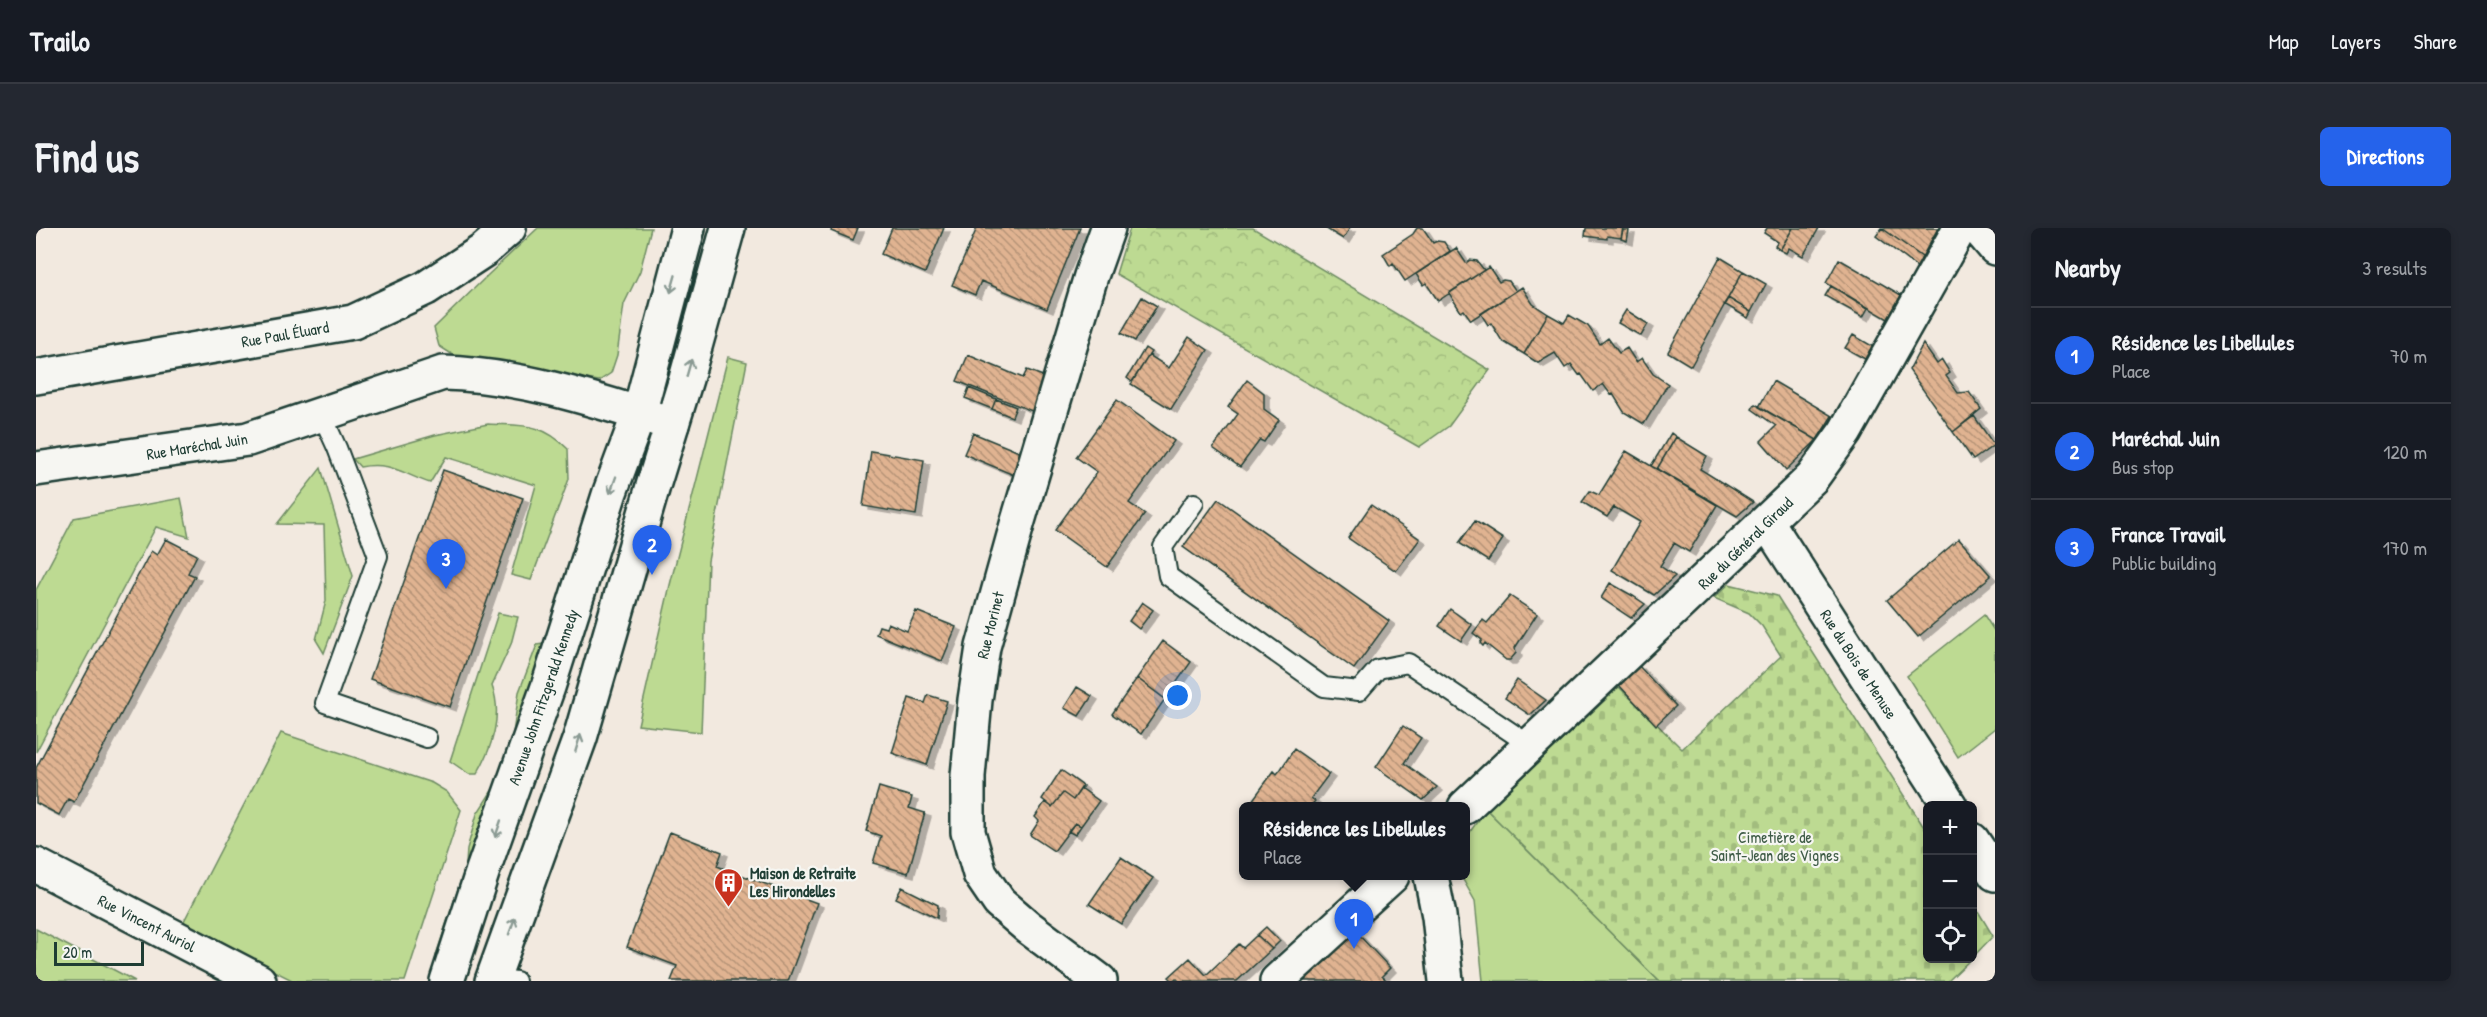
<!DOCTYPE html>
<html lang="en">
<head>
<meta charset="utf-8">
<style>
  body { margin:0; font-family:"Patrick Hand",sans-serif; background:#242831; color:#f1f3f6 }
  .controls { position:absolute; right:18px; bottom:18px; display:grid; overflow:hidden; border-radius:9px; box-shadow:0 3px 9px #0003 }
  .controls button { width:54px; height:54px; display:grid; place-items:center; padding:0; border:0; border-bottom:2px solid #363941; background:#171b24; color:#f1f3f6; font:30px sans-serif }
  .scale { position:absolute; left:18px; bottom:15px; width:90px; box-sizing:border-box; padding-left:6px; border:3px solid #1f3d34; border-top:0; font-size:16px; line-height:21px; white-space:nowrap; color:#1f3d34; -webkit-text-stroke:4px #f6f6f2; paint-order:stroke }
  .you { position:absolute; left:1142px; top:468px; width:21px; height:21px; margin:-15px; border:4px solid #fff; border-radius:50%; background:#1a73e8; box-shadow:0 0 0 9px #1a73e833 }
  .badge { display:grid; place-items:center; width:39px; height:39px; border-radius:50%; background:#2563eb; color:#fff; font-size:20px; font-weight:700 }
  .pin { position:absolute; translate:-50% -50px; filter:drop-shadow(0 2px 3px #0008) }
  .pin::after { content:''; position:absolute; top:32px; width:21px; height:18px; background:inherit; clip-path:polygon(0 0,100% 0,50% 100%) }
  .popup { position:absolute; left:1203px; top:574px; width:231px; height:78px; box-sizing:border-box; display:grid; place-content:center; border-radius:9px; background:#171b24; filter:drop-shadow(0 2px 4px #0005); font-size:20px; white-space:nowrap; color:#9ea1a6 }
  .popup b { font-size:22px; color:#f1f3f6 }
  .popup::after { content:''; position:absolute; left:50%; top:100%; margin-left:-12px; border:12px solid transparent; border-top-color:#171b24 }
  .list { margin:0; padding:0; list-style:none }
  h2 { display:flex; justify-content:space-between; align-items:center; height:78px; margin:0; padding:0 24px; font-size:26px }
  h2 small { font-size:20px; font-weight:400; color:#9ea1a6 }
  .list li { display:grid; grid-template-columns:39px 1fr auto; gap:18px; align-items:center; box-sizing:border-box; height:96px; padding:0 24px; border-top:2px solid #363941 }
  .list b { display:block; font-size:22px; white-space:nowrap }
  .list p { margin:0; font-size:20px; white-space:nowrap; color:#9ea1a6 }
  .list em { font-size:20px; font-style:normal; color:#9ea1a6 }
  .icon { flex:none; width:33px; height:33px; fill:none; stroke:currentColor; stroke-width:2; stroke-linecap:round; stroke-linejoin:round }
  .map { position:relative; flex:none; width:1959px; height:753px; overflow:hidden; border-radius:9px }
  header { display:flex; align-items:center; gap:36px; box-sizing:border-box; height:84px; padding:0 30px; background:#171b24; border-bottom:2px solid #363941 }
  header strong { font-size:28px }
  nav { display:flex; gap:33px; margin-inline-start:auto; font-size:21px }
  .intro { display:flex; align-items:center; justify-content:space-between; box-sizing:border-box; height:144px; padding:0 36px }
  h1 { margin:0; font-size:42px }
  .button { padding:15px 27px; border-radius:9px; background:#2563eb; color:#fff; font-size:21px; font-weight:700 }
  main { display:flex; gap:36px; padding:0 36px }
  aside { flex:1; background:#171b24; border-radius:9px; box-shadow:0 3px 9px #0003 }
  .map>svg:first-child { display:block }
</style>
</head>
<body>
<header>
<strong>Trailo</strong>
<nav><a>Map</a><a>Layers</a><a>Share</a></nav>
</header>
<div class="intro"><h1>Find us</h1><a class="button">Directions</a></div>
<main>
<div class="map">
<svg width="1959" height="753" viewBox="0 0 1959 753">
  <defs>
    <pattern id="forest-crowns" width="20" height="18" patternUnits="userSpaceOnUse" patternTransform="scale(1.5)"><rect width="20" height="18" fill="#bdda92"/><path d="M2 6a3 3 0 1 1 6 0M12 15a3 3 0 1 1 6 0" fill="none" stroke="#a2bc7e"/></pattern>
    <pattern id="cemetery-stones" width="16" height="16" patternUnits="userSpaceOnUse" patternTransform="scale(1.5)"><rect width="16" height="16" fill="#bdda92"/><path d="M2 7V4a2 2 0 0 1 4 0v3zM10 15v-3a2 2 0 0 1 4 0v3z" fill="#a2bc7e"/></pattern>
    <pattern id="building-back-hatch" width="6" height="6" patternUnits="userSpaceOnUse" patternTransform="scale(1.5)"><rect width="6" height="6" fill="#e0b391"/><path d="M-1 5l2 2M0 0l6 6M5-1l2 2" fill="none" stroke="#b59377"/></pattern>
    <filter id="shadow"><feDropShadow dx="6" dy="4" stdDeviation="0" flood-color="#0004"/></filter>
  </defs>
  <rect width="100%" height="100%" fill="#f2e9df"/>
  <filter id="ink" filterUnits="userSpaceOnUse"><feTurbulence type="fractalNoise" baseFrequency=".0167" numOctaves="2"/><feDisplacementMap in="SourceGraphic" scale="12" xChannelSelector="R" yChannelSelector="G"/><feConvolveMatrix kernelMatrix="1 2 1 2 8 2 1 2 1" color-interpolation-filters="sRGB"/></filter>
  <g filter="url(#ink)">
    <path fill="#bdda92" stroke="#6e8c63" stroke-width="1.5" d="M502 0H615L604 43 588 76 581 127 575 145 563 153 425 132 403 118 398 100 453 46Z
      M692 129 711 134 672 333 665 504 602 497 634 357Z
      M452 196C488 198 505 194 532 221L533 251 495 352 475 347 500 257 410 229 394 255C367 246 354 233 324 239L317 231 399 207Z
      M285 240 317 348 288 425 280 412 290 373 288 297 241 296Z
      M145 270 153 309 120 299 0 524V362L38 290Z
      M462 385 482 389 475 416 456 458C467 487 456 520 441 546H433L414 533Z
      M1948 387 1959 404V500L1922 529 1871 448Z
      M515 415 398 753H395L401 724 430 637 431 621 441 586 459 558 477 505 483 464 501 417Z
      M245 505 396 555 411 564 425 582 369 753H258L146 697Z
      M1451 582 1623 753H1447L1439 673 1425 648H1429C1429 610 1426 611 1451 582Z
      M0 701 99 753H0Z"/>
    <path fill="url(#forest-crowns)" stroke="#6e8c63" stroke-width="1.5" d="M1094 0H1217L1454 142 1413 198 1383 219 1080 46Z"/>
    <path fill="url(#cemetery-stones)" stroke="#6e8c63" stroke-width="1.5" d="M1693 356 1741 368 1891 604 1892 730 1935 731 1912 753H1623L1451 582 1583 459 1646 521 1745 428 1726 398 1713 385 1678 370Z
      M1937 675 1957 708 1937 729H1936Z"/>
    <path fill="url(#building-back-hatch)" stroke="#1f3d34" stroke-width="1.5" filter="url(#shadow)" d="M796 0H822L817 12 795 3Z
      M856 0H908L889 45 845 26Z
      M941 0H1044L1011 81 945 53 939 67 916 57Z
      M1289 0H1314L1307 11Z
      M1381 0H1387L1397 15 1401 13 1408 14 1414 23 1369 53 1357 35 1354 38 1347 26 1377 6Z
      M1550 0H1587L1585 10 1571 8V11L1549 8Z
      M1731 0H1757L1744 22 1739 18 1742 14 1728 5Z
      M1757 0H1783L1767 28 1753 20 1750 25 1744 22Z
      M1846 0 1886 29 1881 39 1840 8Z
      M1846 0H1902L1886 29Z
      M1587 2H1593L1591 13 1585 11Z
      M1420 20 1430 35 1434 32 1441 33 1448 42 1402 73 1390 55 1387 57 1380 46Z
      M1684 29 1707 43 1655 138 1632 124Z
      M1803 31 1865 67 1852 91 1790 55Z
      M1453 39 1463 54 1467 52 1473 53 1480 63 1435 92 1428 82 1425 84 1413 65Z
      M1707 43 1730 56 1715 84 1692 70Z
      M1795 58 1832 80 1827 89 1789 68Z
      M1486 59 1497 76 1512 86 1488 126 1466 113 1455 95 1452 97 1445 86Z
      M1106 69 1121 78 1099 113 1085 105Z
      M1692 70 1715 84 1712 90 1688 76Z
      M1590 82 1612 96 1605 108 1582 95Z
      M1512 86 1528 95 1533 87 1552 98 1564 116 1572 110 1583 125 1591 120 1600 134 1606 130 1617 146 1632 156 1608 196 1588 184 1577 166 1575 167 1567 156 1557 163 1545 146 1543 147 1535 136 1529 140 1519 125 1502 135 1488 126Z
      M1817 107 1836 118 1829 131 1809 120Z
      M1153 109 1172 122 1135 181 1095 156 1113 127 1133 140Z
      M1887 116 1901 136 1906 132 1914 145 1910 148 1922 165 1933 164 1945 181 1917 204 1873 142Z
      M1109 120 1115 124 1096 154 1091 150Z
      M932 127 987 150 991 142 1012 150 1001 185 921 153Z
      M1211 152 1228 165V181L1243 192 1228 214 1224 212 1204 239 1177 220 1202 186 1192 179Z
      M1737 153 1796 188 1781 212 1723 179Z
      M933 160 960 171 956 181 929 170Z
      M960 171 980 179 976 189 956 181Z
      M1081 172 1138 213 1093 275 1109 286 1071 339 1019 302 1061 244 1040 229Z
      M1719 176 1781 212 1750 242 1725 213 1740 198 1716 181Z
      M1938 188 1958 217 1937 232 1917 204Z
      M937 205 988 226 980 248 928 226Z
      M1635 205 1640 209 1621 241 1615 238Z
      M1640 209 1671 228 1664 241 1717 274 1701 288 1621 241Z
      M835 223 888 232 880 287 827 278Z
      M1590 223 1681 277 1653 324 1638 315 1624 338 1639 348 1618 367 1576 342 1604 294 1578 279 1571 289 1546 274 1554 263 1563 267Z
      M407 242 487 270 414 479 334 451Z
      M1182 271 1353 393 1318 441 1147 319Z
      M1335 277 1384 311 1360 343 1312 310Z
      M1439 293 1467 311 1452 333 1423 315Z
      M130 311 161 327 152 345 159 348 38 574 32 571 23 587 0 575V540L115 323 121 327Z
      M1923 311 1955 348 1882 409 1851 372Z
      M1574 355 1597 368 1609 376 1595 390 1565 370Z
      M1474 368 1501 386 1479 420 1480 425 1474 432H1470L1449 415 1447 418 1444 415 1446 412 1437 405 1447 392 1451 395Z
      M1106 374 1117 382 1103 401 1093 393Z
      M1414 381 1436 397 1425 413 1403 398Z
      M880 383 920 399 906 433 840 406 843 398 850 400 852 395 871 403Z
      M1127 413 1155 434 1129 471 1101 450Z
      M1602 437 1640 478 1620 497 1582 456Z
      M1101 450 1129 471 1105 506 1076 486Z
      M1481 452 1510 472 1494 487 1469 470Z
      M1041 459 1056 468 1043 488 1028 480Z
      M892 467 911 473 891 537 856 525 873 470 889 475Z
      M1367 498 1385 510 1368 535 1401 559 1387 572 1340 539Z
      M1258 521 1293 546 1275 570 1279 573 1275 578 1213 577 1238 543 1241 546 1245 541Z
      M1025 542 1047 558 1037 572 1027 565 1016 579 1006 571Z
      M843 559 876 569 873 580 889 585 872 645 837 635 845 608 830 603Z
      M1045 560 1063 573 1045 598 1039 595 1018 623 994 607 1003 593 999 589 1009 574 1016 579 1027 565 1037 572Z
      M1039 595 1045 598 1039 607 1032 603Z
      M634 604 686 624 681 638 781 675 752 753H635L641 738 591 719Z
      M1085 629 1117 650 1085 696 1053 676Z
      M866 659 902 677 901 690 860 670Z
      M1230 699 1244 713 1236 721 1221 707Z
      M1319 703 1354 740 1346 748 1351 753H1267Z
      M1221 707 1236 721 1201 753H1143L1140 750 1137 753 1133 749 1154 730 1170 747 1203 716 1207 720Z"/>
    <g fill="none" stroke-linecap="round" stroke-linejoin="round">
      <defs>
        <path id="lane" d="M286 187 301 220 342 328 289 475 391 510
          M1158 275 1127 319 1132 348 1288 459 1323 463 1342 441 1372 435 1494 517
          M457 750 480 753"/>
        <path id="street" d="M1942 0 1959 20
          M0 149 317 94 390 60 448 22 473 0
          M0 241 212 211 407 145C485 147 563 173 636 196
          M1731 294 1914 578
          M1429 579 1776 250 1809 204 1924 0
          M1936 612 1959 646
          M0 637 223 753
          M1395 648 1403 688 1410 753
          M1064 753 992 699 963 674 944 646 932 604V548L939 472 947 419 982 293 1055 48 1072 0
          M1241 753 1356 648"/>
        <path id="secondary" d="M411 753 447 642 512 459 574 264 603 186 652 0
          M456 753 544 510 617 258 650 151 692 0"/>
      </defs>
      <use href="#lane" stroke="#1f3d34" stroke-width="22"/>
      <use href="#street" stroke="#1f3d34" stroke-width="38"/>
      <use href="#secondary" stroke="#1f3d34" stroke-width="38"/>
      <use href="#lane" stroke="#f6f6f2" stroke-width="18"/>
      <use href="#street" stroke="#f6f6f2" stroke-width="33"/>
      <use href="#secondary" stroke="#f6f6f2" stroke-width="33"/>
    </g>
    <defs><path id="oneway-shaft" d="M-6 0H5M1.5-3L5.5 0L1.5 3" fill="none" stroke-width="1.6" stroke-linecap="round" stroke-linejoin="round" transform="scale(1.5)"/></defs>
    <g stroke="#8a9a93">
      <use href="#oneway-shaft" transform="translate(637 56) rotate(106)"/>
      <use href="#oneway-shaft" transform="translate(653 140) rotate(-74)"/>
      <use href="#oneway-shaft" transform="translate(577 257) rotate(110)"/>
      <use href="#oneway-shaft" transform="translate(542 515) rotate(-73)"/>
      <use href="#oneway-shaft" transform="translate(462 601) rotate(109)"/>
      <use href="#oneway-shaft" transform="translate(476 698) rotate(-70)"/>
    </g>
  </g>
  <defs>
    <symbol id="building-pin" viewBox="-11 -11 22 30"><path d="M0 17L-7.5 6A9.5 9.5 0 1 1 7.5 6Z" fill="#c8321e" stroke="#f6f6f2"/><path d="M-4-6H4V6H1V3H-1V6H-4ZM-2.5-4.3h1.7v1.8h-1.7ZM.8-4.3h1.7v1.8H.8ZM-2.5-1h1.7V.8h-1.7ZM.8-1h1.7V.8H.8Z" fill="#fff"/></symbol>
  </defs>
  <g fill-rule="evenodd">
    <use href="#building-pin" x="676" y="638" width="33" height="45"/>
  </g>
  <g text-anchor="middle" dominant-baseline="central" stroke-width="4.5" stroke-linejoin="round" paint-order="stroke">
    <g font-size="16" fill="#1f3d34" stroke="#f6f6f2">
      <text transform="translate(249 106) rotate(-10)">Rue Paul Éluard</text>
      <text transform="translate(161 218) rotate(-9)">Rue Maréchal Juin</text>
      <text transform="translate(1709 315) rotate(-44)">Rue du Général Giraud</text>
      <text transform="translate(954 397) rotate(-76)">Rue Morinet</text>
      <text transform="translate(1823 436) rotate(57)">Rue du Bois de Menuse</text>
      <text transform="translate(507 469) rotate(-71)">Avenue John Fitzgerald Kennedy</text>
      <text transform="translate(111 695) rotate(27)">Rue Vincent Auriol</text>
    </g>
    <g font-size="16" fill="#3f5c47" stroke="#f6f6f2">
      <text x="1739" y="609">Cimetière de<tspan x="1739" dy="18">Saint-Jean des Vignes</tspan></text>
    </g>
    <g font-size="16" font-weight="bold" fill="#1f3d34" stroke="#f6f6f2" text-anchor="start">
      <text x="714" y="645">Maison de Retraite<tspan x="714" dy="18">Les Hirondelles</tspan></text>
    </g>
  </g>
</svg>
<div class="controls">
<button>+</button>
<button>−</button>
<button><svg class="icon" aria-label="locate" viewBox="0 0 24 24"><circle cx="12" cy="12" r="6"/><path d="M12 2v4M12 18v4M2 12h4M18 12h4"/></svg></button>
</div>
<div class="scale">20 m</div>
<div class="you"></div>
<div class="pin badge" style="left:1318px;top:721px">1</div>
<div class="popup"><b>Résidence les Libellules</b>Place</div>
<div class="pin badge" style="left:616px;top:347px">2</div>
<div class="pin badge" style="left:410px;top:361px">3</div>
</div>
<aside>
<h2>Nearby<small>3 results</small></h2>
<ul class="list">
<li><span class="badge">1</span><div><b>Résidence les Libellules</b><p>Place</p></div><em>70 m</em></li>
<li><span class="badge">2</span><div><b>Maréchal Juin</b><p>Bus stop</p></div><em>120 m</em></li>
<li><span class="badge">3</span><div><b>France Travail</b><p>Public building</p></div><em>170 m</em></li>
</ul>
</aside>
</main>
</body>
</html>
